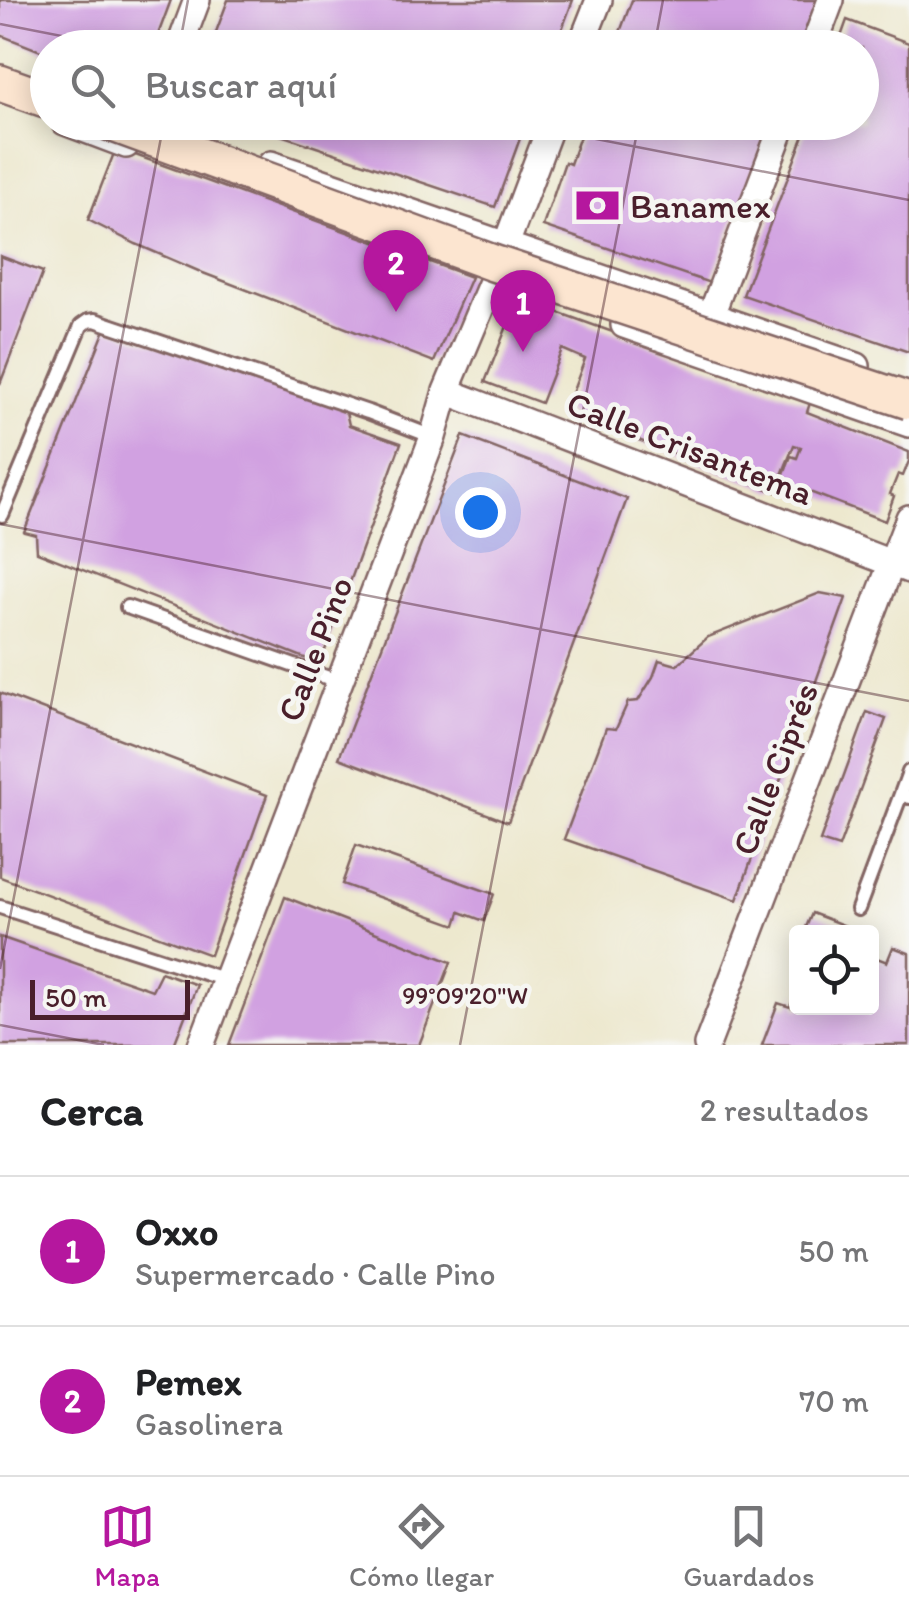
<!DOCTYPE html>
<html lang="es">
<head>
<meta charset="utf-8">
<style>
  body { margin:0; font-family:Itim,sans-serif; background:#f2f2f2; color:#202124 }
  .controls { position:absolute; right:30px; bottom:30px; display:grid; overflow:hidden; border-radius:10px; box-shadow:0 5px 25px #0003 }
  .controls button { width:90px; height:90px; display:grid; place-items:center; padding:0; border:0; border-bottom:2px solid #e0e0e0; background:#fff; color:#202124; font:50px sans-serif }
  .scale { position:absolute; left:30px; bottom:25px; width:160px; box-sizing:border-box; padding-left:10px; border:5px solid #4a1f2b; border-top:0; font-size:28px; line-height:35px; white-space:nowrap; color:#4a1f2b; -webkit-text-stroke:8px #f6f6f2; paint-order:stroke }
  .you { position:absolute; left:480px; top:512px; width:35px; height:35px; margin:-25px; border:8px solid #fff; border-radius:50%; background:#1a73e8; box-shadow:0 0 0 15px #1a73e833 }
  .badge { display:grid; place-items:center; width:65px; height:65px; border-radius:50%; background:#b5179e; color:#fff; font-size:32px; font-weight:700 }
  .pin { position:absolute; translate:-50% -82px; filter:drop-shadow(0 2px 5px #0008) }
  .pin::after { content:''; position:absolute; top:52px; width:35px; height:30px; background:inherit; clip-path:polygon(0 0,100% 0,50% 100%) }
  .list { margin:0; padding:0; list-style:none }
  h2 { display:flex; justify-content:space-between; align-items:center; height:130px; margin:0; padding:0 40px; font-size:42px }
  h2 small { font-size:32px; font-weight:400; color:#757577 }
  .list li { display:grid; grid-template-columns:65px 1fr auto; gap:30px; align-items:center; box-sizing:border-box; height:150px; padding:0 40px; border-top:2px solid #e0e0e0 }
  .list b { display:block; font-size:38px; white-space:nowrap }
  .list p { margin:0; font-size:32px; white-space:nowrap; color:#757577 }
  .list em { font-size:32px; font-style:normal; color:#757577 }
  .icon { flex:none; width:55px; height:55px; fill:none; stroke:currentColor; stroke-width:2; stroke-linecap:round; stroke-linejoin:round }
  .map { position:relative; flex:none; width:909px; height:1045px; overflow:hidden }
  .search { position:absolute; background:#fff; box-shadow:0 5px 25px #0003; left:30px; right:30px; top:30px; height:110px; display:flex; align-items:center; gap:25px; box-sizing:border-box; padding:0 35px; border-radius:55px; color:#757577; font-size:38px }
  .sheet { height:430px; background:#fff }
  nav { display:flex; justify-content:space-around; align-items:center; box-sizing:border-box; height:140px; border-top:2px solid #e0e0e0; background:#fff; font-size:28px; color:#757577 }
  nav a { display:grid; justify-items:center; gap:5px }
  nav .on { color:#b5179e }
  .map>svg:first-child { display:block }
</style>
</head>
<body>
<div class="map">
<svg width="909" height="1045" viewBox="0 0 909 1045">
  <rect width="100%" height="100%" fill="#f6f6f2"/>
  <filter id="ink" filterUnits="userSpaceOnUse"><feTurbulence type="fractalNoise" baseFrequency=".01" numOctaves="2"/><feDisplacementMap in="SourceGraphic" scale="20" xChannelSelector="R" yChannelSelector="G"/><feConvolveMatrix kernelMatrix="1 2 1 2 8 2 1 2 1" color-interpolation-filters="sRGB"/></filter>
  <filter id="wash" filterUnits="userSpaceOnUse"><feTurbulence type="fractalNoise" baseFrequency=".0048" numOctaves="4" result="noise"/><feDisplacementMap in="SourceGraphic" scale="40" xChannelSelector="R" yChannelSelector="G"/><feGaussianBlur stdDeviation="2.25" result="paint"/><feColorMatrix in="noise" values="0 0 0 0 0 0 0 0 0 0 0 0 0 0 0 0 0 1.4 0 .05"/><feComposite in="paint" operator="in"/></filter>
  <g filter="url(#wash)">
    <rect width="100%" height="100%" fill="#ede8ce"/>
    <g id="blocks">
      <path fill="#d1a1e1" d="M0 0H171L153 48H48V54L0 35Z
        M228 0H573L555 48H210Z
        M632 0H818L800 48H614Z
        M847 20 909 43V352L743 295 809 122H862V48H837Z
        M242 122H526L495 207Z
        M585 122H772L710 283 543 226 565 162 570 164Z
        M116 148 471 277 434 362 203 273 136 244 88 220Z
        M0 256 43 272 0 384Z
        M518 298 810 403 807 412 909 452V461L903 476 898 474 890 494 894 496 885 521 781 481 791 456 797 458 801 447 794 445 775 492 565 412 585 359 562 349 541 403 485 382Z
        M106 327 345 408 349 425 401 443 320 664 37 552 36 535 24 532Z
        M463 436 627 499 508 822 339 758Z
        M820 593 846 598 737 900 564 839 606 728 616 729 628 702 638 701 653 677 659 660 677 665 708 637Z
        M0 693 267 795 210 955 0 877Z
        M867 712 886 719 839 847 820 841Z
        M356 845 494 894 484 921 460 912 456 925 342 884Z
        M285 897 451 962 419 1045H229Z
        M812 913 856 930 854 932H804Z
        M0 937 152 990 161 972 197 985 174 1045H0Z
        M893 947 909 953V1045H762L778 1003 790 1007 796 992V1008H872V956L887 962Z"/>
    </g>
  </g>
  <g filter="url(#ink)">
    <use href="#blocks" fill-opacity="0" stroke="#836564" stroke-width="2.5"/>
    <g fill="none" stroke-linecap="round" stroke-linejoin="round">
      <defs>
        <path id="lane" d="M2 515 81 326 88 321 95 320 368 412 433 437
          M127 607 340 682
          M901 794 909 772
          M0 907 226 980
          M858 909 901 794 909 797"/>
        <path id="street" d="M179 48 197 0
          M580 48 599 0
          M813 48 831 0
          M65 122 126 145
          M271 164 857 366
          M624 325 909 424
          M705 331 784 122
          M446 391 909 570
          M201 1045 433 437 446 391 493 279 552 122
          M707 1045 909 518"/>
        <path id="secondary" d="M0 83 48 100"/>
      </defs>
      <use href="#lane" stroke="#836564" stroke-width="18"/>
      <use href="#street" stroke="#836564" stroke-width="30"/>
      <use href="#secondary" stroke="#836564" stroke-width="40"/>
      <use href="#lane" stroke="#fff" stroke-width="12"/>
      <use href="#street" stroke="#fff" stroke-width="25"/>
      <use href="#secondary" stroke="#fce5d0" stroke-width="35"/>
      <defs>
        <path id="secondary-bridge" d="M108 122 493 263 909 401"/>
      </defs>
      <use href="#secondary-bridge" stroke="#836564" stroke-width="40" stroke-linecap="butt"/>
      <use href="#secondary-bridge" stroke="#fce5d0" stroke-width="35"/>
    </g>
  </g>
  <path fill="none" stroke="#4a1f2b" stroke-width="2.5" stroke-opacity="0.45" d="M0 24 123 48M179 48 188 0M654 48 663 0M509 122 909 200M0 524 909 701M0 969 164 122M0 1025 104 1045M460 1045 639 122"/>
  <defs>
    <symbol id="bank-bare" viewBox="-9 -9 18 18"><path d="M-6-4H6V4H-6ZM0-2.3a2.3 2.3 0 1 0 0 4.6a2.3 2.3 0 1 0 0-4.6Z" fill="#b5179e" stroke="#f6f6f2" stroke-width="2.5" paint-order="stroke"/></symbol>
  </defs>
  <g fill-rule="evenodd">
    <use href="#bank-bare" x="566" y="174" width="63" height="63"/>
  </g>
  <g text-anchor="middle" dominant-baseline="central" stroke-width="9" stroke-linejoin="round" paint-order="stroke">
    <g font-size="35" fill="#4a1f2b" stroke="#f6f6f2" text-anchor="start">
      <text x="630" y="206">Banamex</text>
    </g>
    <g font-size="35" fill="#4a1f2b" stroke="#f6f6f2">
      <text transform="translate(690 448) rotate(21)">Calle Crisantema</text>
      <text transform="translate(315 649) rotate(-69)">Calle Pino</text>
      <text transform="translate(775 769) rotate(-69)">Calle Ciprés</text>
    </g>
  </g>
  <g font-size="25" text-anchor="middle" fill="#4a1f2b" stroke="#f6f6f2" stroke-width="9" stroke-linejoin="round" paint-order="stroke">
    <text x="465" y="1004">99°09'20"W</text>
  </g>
</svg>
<div class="controls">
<button><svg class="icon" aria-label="locate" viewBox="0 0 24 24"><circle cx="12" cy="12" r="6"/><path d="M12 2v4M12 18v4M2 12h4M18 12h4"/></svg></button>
</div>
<div class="scale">50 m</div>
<div class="you"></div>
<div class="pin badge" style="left:523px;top:352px">1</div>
<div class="pin badge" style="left:396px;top:312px">2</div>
<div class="search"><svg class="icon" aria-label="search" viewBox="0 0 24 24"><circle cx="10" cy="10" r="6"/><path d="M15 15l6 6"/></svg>Buscar aquí</div>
</div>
<section class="sheet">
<h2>Cerca<small>2 resultados</small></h2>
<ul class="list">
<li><span class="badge">1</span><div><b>Oxxo</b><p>Supermercado · Calle Pino</p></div><em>50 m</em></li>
<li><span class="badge">2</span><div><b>Pemex</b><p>Gasolinera</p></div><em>70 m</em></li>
</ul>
</section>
<nav>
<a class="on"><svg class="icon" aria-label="map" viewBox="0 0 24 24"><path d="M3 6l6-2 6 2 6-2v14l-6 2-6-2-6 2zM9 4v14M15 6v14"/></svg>Mapa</a>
<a><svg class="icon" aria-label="directions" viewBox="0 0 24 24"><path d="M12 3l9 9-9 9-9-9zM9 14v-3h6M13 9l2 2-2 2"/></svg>Cómo llegar</a>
<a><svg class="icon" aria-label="saved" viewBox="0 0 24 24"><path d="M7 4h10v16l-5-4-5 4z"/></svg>Guardados</a>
</nav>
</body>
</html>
